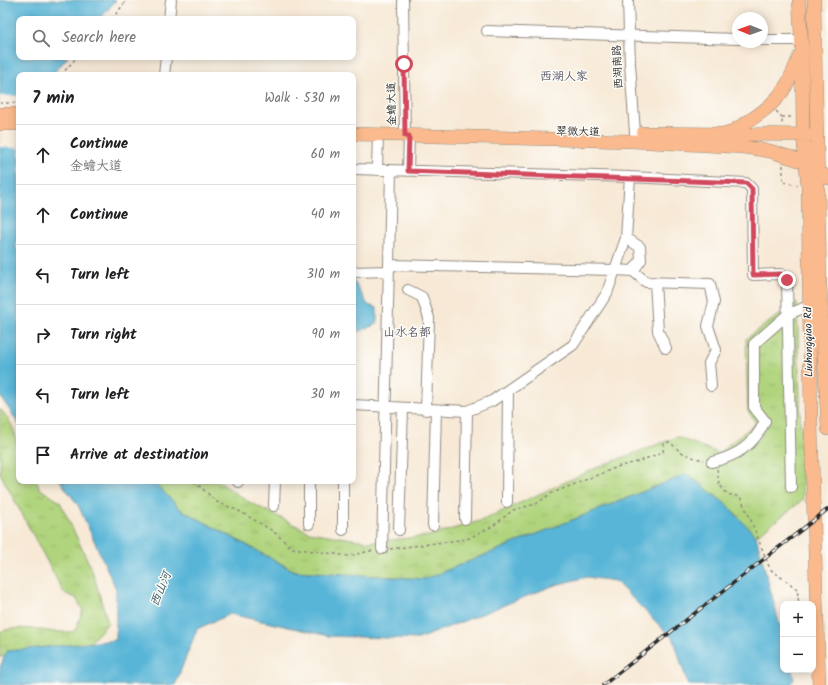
<!DOCTYPE html>
<html lang="en">
<head>
<meta charset="utf-8">
<style>
  body { margin:0; font-family:Kalam,"LXGW WenKai TC",sans-serif; background:#f6f6f6; color:#202124 }
  .controls { position:absolute; right:12px; bottom:12px; display:grid; overflow:hidden; border-radius:8px; box-shadow:0 2px 10px #0003 }
  .controls button { width:36px; height:36px; display:grid; place-items:center; padding:0; border:0; border-bottom:1px solid #e0e0e0; background:#fff; color:#202124; font:20px sans-serif }
  .compass { position:absolute; left:732px; top:12px; width:36px; height:36px; border-radius:50%; background:#fff; box-shadow:0 2px 10px #0003; rotate:271deg }
  .stop { position:absolute; width:12px; height:12px; margin:-9px; border:3px solid #d1495b; border-radius:50%; background:#fff }
  .stop.end { background:#d1495b; border-color:#fff; box-shadow:0 1px 4px #0008 }
  .list { margin:0; padding:0; list-style:none }
  h2 { display:flex; justify-content:space-between; align-items:center; height:52px; margin:0; padding:0 16px; font-size:17px }
  h2 small { font-size:13px; font-weight:400; color:#757577 }
  .list li { display:grid; grid-template-columns:26px 1fr auto; gap:12px; align-items:center; box-sizing:border-box; height:60px; padding:0 16px; border-top:1px solid #e0e0e0 }
  .list b { display:block; font-size:15px; white-space:nowrap }
  .list p { margin:0; font-size:13px; white-space:nowrap; color:#757577 }
  .list em { font-size:13px; font-style:normal; color:#757577 }
  .icon { flex:none; width:22px; height:22px; fill:none; stroke:currentColor; stroke-width:2; stroke-linecap:round; stroke-linejoin:round }
  .map { position:relative; flex:none; width:828px; height:685px; overflow:hidden }
  .search { position:absolute; background:#fff; box-shadow:0 2px 10px #0003; left:16px; top:16px; width:340px; height:44px; display:flex; align-items:center; gap:10px; box-sizing:border-box; padding:0 14px; border-radius:8px; color:#757577; font-size:15px }
  .panel { position:absolute; background:#fff; box-shadow:0 2px 10px #0003; left:16px; top:72px; width:340px; height:412px; border-radius:8px }
  .map>svg:first-child { display:block }
</style>
</head>
<body>
<div class="map">
<svg width="828" height="685" viewBox="0 0 828 685">
  <defs>
    <pattern id="park-tufts" width="24" height="20" patternUnits="userSpaceOnUse"><rect width="24" height="20" fill="#b0d47d"/><path d="M3 7l-1-3M5 7V3M7 7l1-3M15 17l-1-3M17 17v-4M19 17l1-3" fill="none" stroke="#98b66c"/></pattern>
  </defs>
  <rect width="100%" height="100%" fill="#fdfcf7"/>
  <filter id="ink" filterUnits="userSpaceOnUse"><feTurbulence type="fractalNoise" baseFrequency=".025" numOctaves="2"/><feDisplacementMap in="SourceGraphic" scale="8" xChannelSelector="R" yChannelSelector="G"/><feConvolveMatrix kernelMatrix="1 2 1 2 8 2 1 2 1" color-interpolation-filters="sRGB"/></filter>
  <filter id="wash" filterUnits="userSpaceOnUse"><feTurbulence type="fractalNoise" baseFrequency=".012" numOctaves="4" result="noise"/><feDisplacementMap in="SourceGraphic" scale="16" xChannelSelector="R" yChannelSelector="G"/><feGaussianBlur stdDeviation="0.9" result="paint"/><feColorMatrix in="noise" values="0 0 0 0 0 0 0 0 0 0 0 0 0 0 0 0 0 1.4 0 .05"/><feComposite in="paint" operator="in"/></filter>
  <g filter="url(#wash)">
    <rect width="100%" height="100%" fill="#f7e9d6"/>
    <path fill="url(#park-tufts)" stroke="#6e8054" d="M797 302 803 500 756 536 727 505 687 474 425 579 295 571 180 509 153 481H218L247 501 309 532 371 542 429 536 483 520 598 467 677 437 718 453 756 423 748 411 746 339Z
      M0 409C20 429 19 455 19 481H36L40 489 60 502 92 570 108 623 83 650 0 657V632C24 622 50 636 75 631L83 610 76 598 64 593 0 473Z"/>
    <path fill="#59b5d7" stroke="#427081" d="M0 0H116L100 19H19V57H68L52 75H19V196L16 248 19 255V424L0 396Z
      M353 280 368 305 377 308V324L358 332 353 325Z
      M687 474 727 505 756 536 783 637V670H792L794 679 790 685H688L674 640 615 581 587 577 555 585 418 639 329 636 230 614 197 629 175 685H0V667L7 651 116 640V589L78 505 60 481H153L180 509 294 571 425 579Z"/>
    <path fill="#f7e9d6" d="M0 96H19V148L0 147Z"/>
  </g>
  <g filter="url(#ink)">
    <g fill="none" stroke-linecap="round" stroke-linejoin="round">
      <defs>
        <path id="minor" d="M403 0 405 136
          M628 0 630 64 635 133
          M169 19 171 0
          M487 31 738 39
          M762 40H802
          M164 75 166 57
          M353 169 630 177 746 183 752 189 753 275 781 274 787 280 791 487
          M377 170 378 135
          M391 170 389 265 615 270 633 271 646 282 710 284 714 302 708 326 716 350 709 363 711 386
          M408 171 409 136
          M626 238 640 247 641 260 633 271
          M353 272 389 271
          M655 282 658 331 666 348
          M408 290 422 297 429 318 426 410
          M353 405 467 411 492 401 573 345 607 293 626 238 630 177
          M712 462C737 456 754 445 765 421L754 407V344L787 315 808 306
          M238 482V481
          M507 502 508 390
          M274 506 275 481
          M465 519 467 411
          M309 524V481
          M433 525 436 410
          M343 530V481
          M399 530 403 408
          M382 549 389 265"/>
        <path id="major" d="M799 0 802 50 803 135 808 187 811 423 819 685
          M814 0 820 284 828 429
          M0 114H19
          M0 124H19
          M643 133 817 135
          M353 134 631 141 743 147 770 151 805 162 828 178
          M728 134C748 122 776 106 787 84 792 75 796 65 800 55"/>
      </defs>
      <use href="#minor" stroke="#918a80" stroke-width="12"/>
      <use href="#major" stroke="#918a80" stroke-width="14"/>
      <path stroke="#918a80" stroke-width="1.5" stroke-dasharray="3 3" stroke-linecap="butt" d="M112 19 127 0
        M61 75 77 57
        M0 103H18
        M776 111 782 117V125
        M782 117H794
        M783 165V182L798 185
        M717 469 719 484 727 494 740 497 750 518 770 569 797 589 799 604
        M194 481 217 502 239 511 273 531 292 548 349 556 374 550
        M390 549 467 539 493 526 513 510 536 504 550 494 620 466 637 462 663 452 664 443 670 442C680 453 689 457 704 460"/>
      <use href="#minor" stroke="#fff" stroke-width="10"/>
      <use href="#major" stroke="#fbba8d" stroke-width="13"/>
      <defs>
        <path id="rail" d="M603 685 828 509"/>
      </defs>
      <use href="#rail" stroke="#2b2b2b" stroke-width="3.5"/>
      <use href="#rail" stroke="#fdfcf7" stroke-width="2" stroke-dasharray="6" stroke-linecap="butt"/>
    </g>
  </g>
  <g fill="none" stroke-linecap="round" stroke-linejoin="round" filter="url(#ink)">
    <path stroke="#d1495b" stroke-width="5" d="M404 64 405 136H409L408 171 746 183 752 189 753 275 781 274 787 280"/>
  </g>
  <g text-anchor="middle" dominant-baseline="central" stroke-width="3" stroke-linejoin="round" paint-order="stroke">
    <g font-size="11" fill="#2b2b2b" stroke="#fdfcf7">
      <text transform="translate(618 67) rotate(-93)">西湖南路</text>
      <text transform="translate(392 104) rotate(-91)">金蟾大道</text>
      <text transform="translate(578 132) rotate(1)">翠微大道</text>
      <text transform="translate(809 342) rotate(-91)">Liuhongqiao Rd</text>
    </g>
    <g font-size="12" fill="#5f5c6c" stroke="#fdfcf7">
      <text x="564" y="76">西湖人家</text>
      <text x="407" y="332">山水名都</text>
    </g>
    <g font-size="12" font-style="italic" fill="#3b5b67" stroke="#fdfcf7">
      <text transform="translate(161 589) rotate(-68)">西山河</text>
    </g>
  </g>
</svg>
<div class="controls">
<button>+</button>
<button>−</button>
</div>
<svg class="compass" viewBox="-18 -18 36 36"><path d="M0-13l5 13h-10z" fill="#e53935"/><path d="M0 13l5-13h-10z" fill="#757577"/></svg>
<div class="stop" style="left:404px;top:64px"></div>
<div class="stop end" style="left:787px;top:280px"></div>
<div class="search"><svg class="icon" aria-label="search" viewBox="0 0 24 24"><circle cx="10" cy="10" r="6"/><path d="M15 15l6 6"/></svg>Search here</div>
<section class="panel">
<h2>7 min<small>Walk · 530 m</small></h2>
<ul class="list">
<li><svg class="icon" aria-label="ahead" viewBox="0 0 24 24"><path d="M12 20V5M6 11l6-6 6 6"/></svg><div><b>Continue</b><p>金蟾大道</p></div><em>60 m</em></li>
<li><svg class="icon" aria-label="ahead" viewBox="0 0 24 24"><path d="M12 20V5M6 11l6-6 6 6"/></svg><div><b>Continue</b></div><em>40 m</em></li>
<li><svg class="icon" aria-label="left" viewBox="0 0 24 24"><path d="M17 20v-9H6M10 6l-5 5 5 5"/></svg><div><b>Turn left</b></div><em>310 m</em></li>
<li><svg class="icon" aria-label="right" viewBox="0 0 24 24"><path d="M7 20v-9h11M14 6l5 5-5 5"/></svg><div><b>Turn right</b></div><em>90 m</em></li>
<li><svg class="icon" aria-label="left" viewBox="0 0 24 24"><path d="M17 20v-9H6M10 6l-5 5 5 5"/></svg><div><b>Turn left</b></div><em>30 m</em></li>
<li><svg class="icon" aria-label="arrive" viewBox="0 0 24 24"><path d="M6 21V4h12l-3 4 3 4H6"/></svg><div><b>Arrive at destination</b></div></li>
</ul>
</section>
</div>
</body>
</html>
